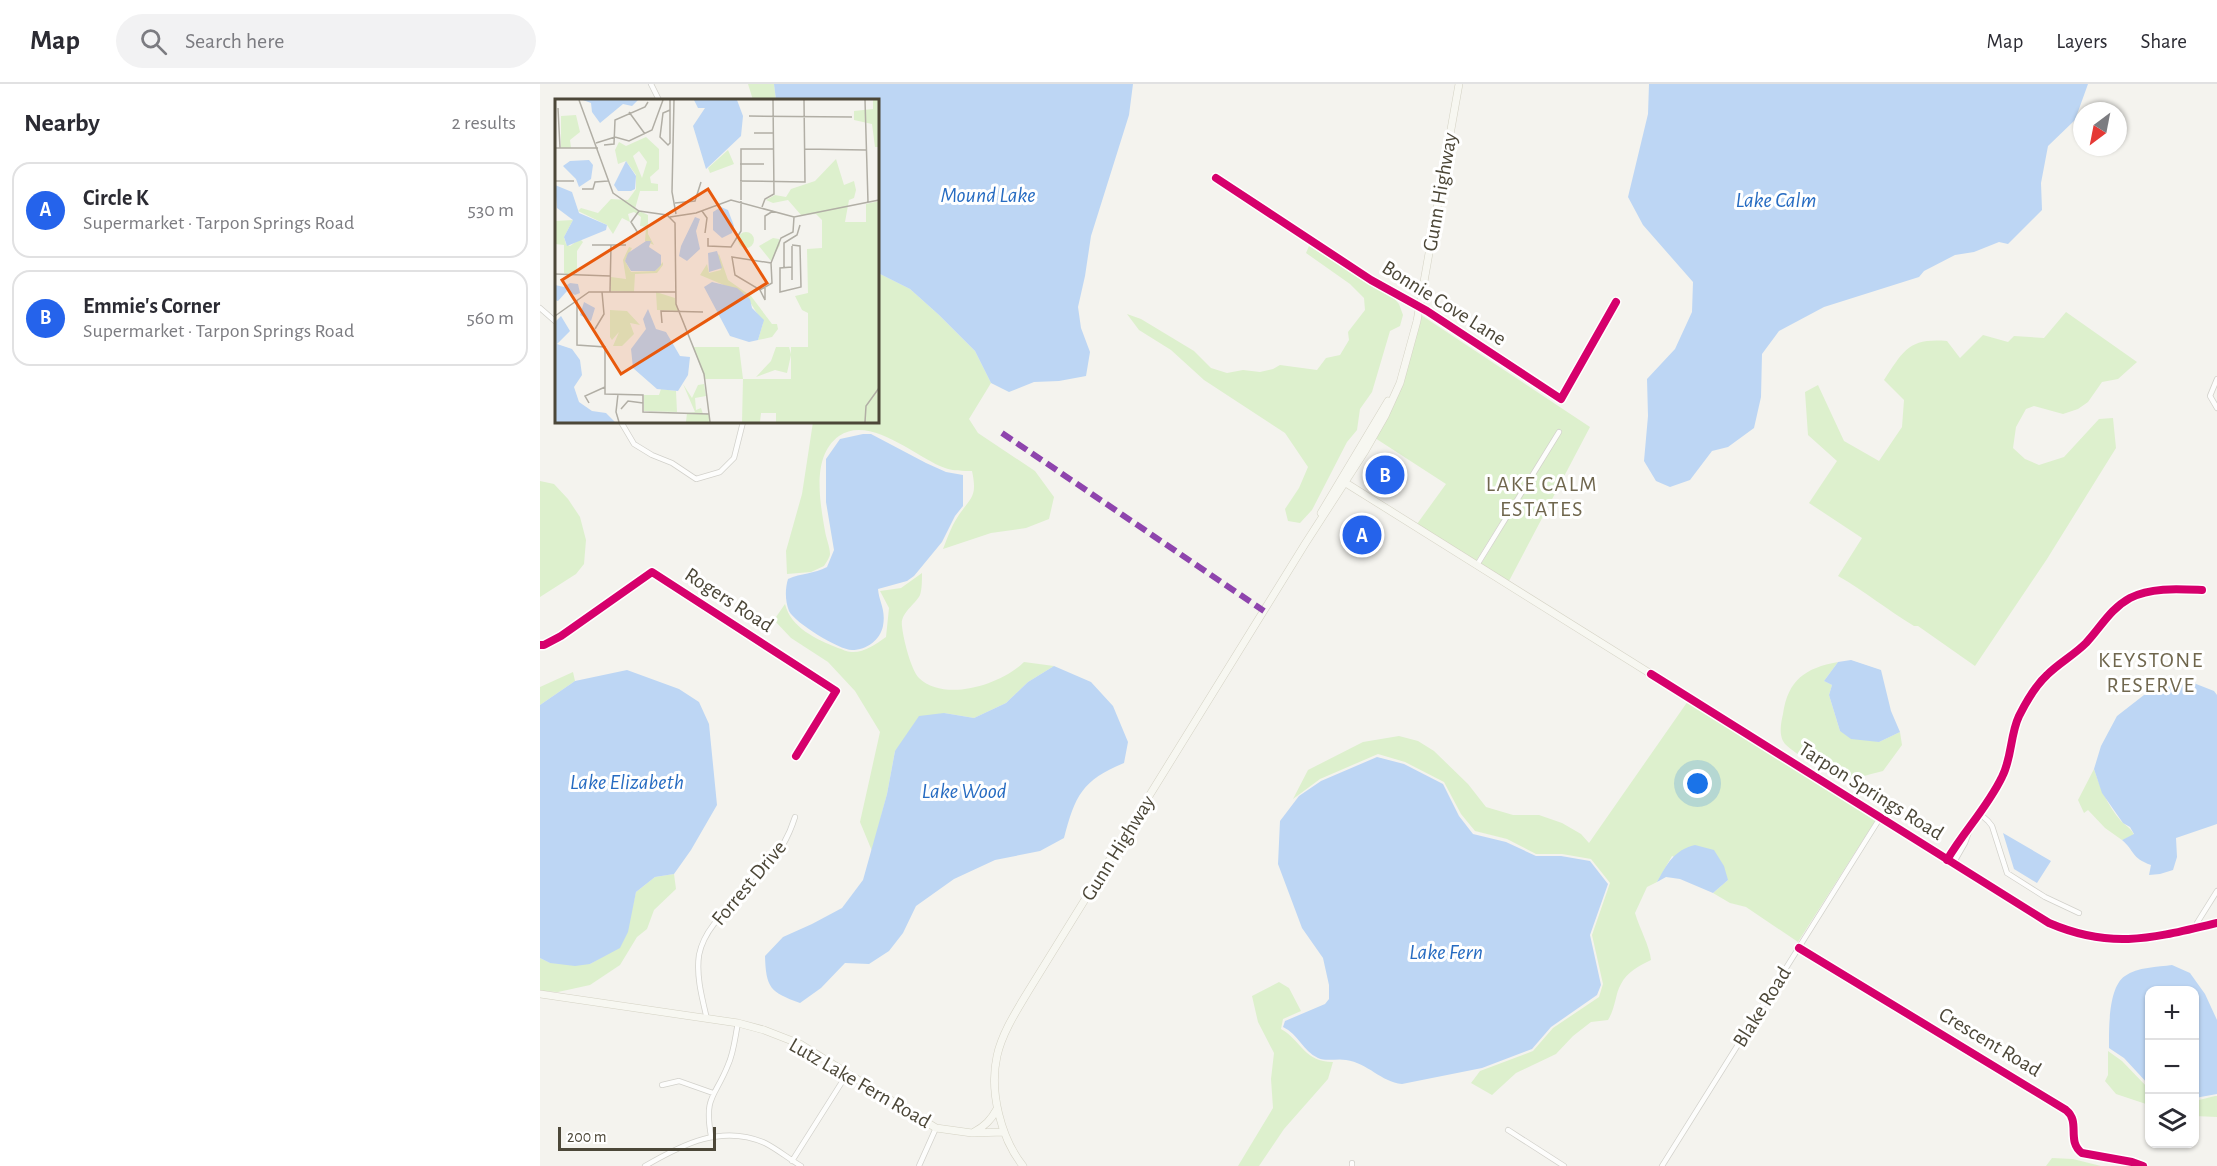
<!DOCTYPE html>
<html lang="en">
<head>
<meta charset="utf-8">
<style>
  body { margin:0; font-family:"Alegreya Sans",sans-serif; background:#f2f2f3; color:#2b2b33 }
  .controls { position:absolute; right:18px; bottom:18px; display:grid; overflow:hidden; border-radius:12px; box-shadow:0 2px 4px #0004 }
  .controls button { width:54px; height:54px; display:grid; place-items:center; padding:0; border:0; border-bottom:2px solid #e1e1e2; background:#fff; color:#2b2b33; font:30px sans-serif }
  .compass { position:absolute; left:1533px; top:18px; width:54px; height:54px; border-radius:50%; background:#fff; box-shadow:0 2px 4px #0004; rotate:212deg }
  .scale { position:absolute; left:18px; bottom:15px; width:158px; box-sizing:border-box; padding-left:6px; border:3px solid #4c4738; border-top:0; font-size:16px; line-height:21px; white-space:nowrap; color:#4c4738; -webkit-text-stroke:4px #fff; paint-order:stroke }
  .you { position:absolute; left:1158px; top:700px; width:21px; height:21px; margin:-15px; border:4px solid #fff; border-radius:50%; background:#1a73e8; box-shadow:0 0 0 9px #1a73e833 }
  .badge { display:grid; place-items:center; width:39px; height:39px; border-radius:50%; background:#2563eb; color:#fff; font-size:20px; font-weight:700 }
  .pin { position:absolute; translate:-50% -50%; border:3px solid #fff; box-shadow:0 2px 6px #0006 }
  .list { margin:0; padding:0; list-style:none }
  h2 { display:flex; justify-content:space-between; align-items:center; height:78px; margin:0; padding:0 24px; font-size:26px }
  h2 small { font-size:20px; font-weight:400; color:#7c7c81 }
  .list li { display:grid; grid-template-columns:39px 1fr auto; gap:18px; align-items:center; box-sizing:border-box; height:96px; margin:0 12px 12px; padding:0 12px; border:2px solid #e1e1e2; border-radius:18px }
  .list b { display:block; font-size:22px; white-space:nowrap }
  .list p { margin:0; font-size:20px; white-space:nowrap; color:#7c7c81 }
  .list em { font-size:20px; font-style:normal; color:#7c7c81 }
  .icon { flex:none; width:33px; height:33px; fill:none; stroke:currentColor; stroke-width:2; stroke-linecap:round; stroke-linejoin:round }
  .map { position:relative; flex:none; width:1677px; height:1082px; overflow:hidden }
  header { display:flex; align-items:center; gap:36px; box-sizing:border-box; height:84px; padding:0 30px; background:#fff; border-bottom:2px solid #e1e1e2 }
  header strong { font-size:28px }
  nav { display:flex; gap:33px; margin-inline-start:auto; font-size:21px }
  .search { width:420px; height:54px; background:#f2f2f3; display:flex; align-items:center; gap:15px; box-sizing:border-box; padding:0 21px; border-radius:33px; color:#7c7c81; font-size:22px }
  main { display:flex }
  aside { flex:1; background:#fff }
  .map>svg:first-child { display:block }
</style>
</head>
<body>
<header>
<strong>Map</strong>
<div class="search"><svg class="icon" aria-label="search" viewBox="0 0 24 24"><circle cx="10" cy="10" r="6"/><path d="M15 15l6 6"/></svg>Search here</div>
<nav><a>Map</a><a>Layers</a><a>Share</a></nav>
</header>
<main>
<aside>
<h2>Nearby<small>2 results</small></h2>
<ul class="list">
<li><span class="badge">A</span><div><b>Circle K</b><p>Supermarket · Tarpon Springs Road</p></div><em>530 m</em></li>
<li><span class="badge">B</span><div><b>Emmie's Corner</b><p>Supermarket · Tarpon Springs Road</p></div><em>560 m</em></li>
</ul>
</aside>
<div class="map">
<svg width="1677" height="1082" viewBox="0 0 1677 1082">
  <rect width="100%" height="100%" fill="#f4f3ee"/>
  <path fill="#ddf0cd" d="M208 0H234L236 16H213Z
    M769 162 824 196 846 205 859 220 863 231 860 242 850 247 832 308 820 325 817 346 807 358 772 426 760 439 748 437 745 425 759 404 768 383 745 349 664 296 631 266 599 246 587 230 601 235 654 267 671 284 687 289 703 286 720 288 733 285 740 281 777 286 786 274 800 271 809 256 808 248 825 226 824 214 810 200 766 169Z
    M338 189 370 205 399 231 435 267 451 299 429 335 438 349 495 387 514 413 509 435 486 444 451 449 403 465C407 455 411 443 417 434 430 413 438 415 432 387 423 387 413 387 405 384 377 374 330 330 299 352 271 372 280 418 285 447 286 454 290 463 290 470 290 473 286 479 284 482L271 488 247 490 246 467 262 410 273 338H338Z
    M1526 228 1597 278 1578 295 1562 298 1548 318 1538 325 1523 330 1494 322 1486 325 1476 343 1473 364 1485 375 1499 381 1524 373 1559 335 1573 334 1576 364 1507 475 1435 582 1378 542H1374C1347 526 1325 507 1298 492L1322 454 1269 419 1297 377 1268 351 1265 308 1278 301 1304 357 1339 377 1362 343 1364 316 1344 296C1364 266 1369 254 1407 257L1420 274 1443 251 1468 258 1474 252 1504 254Z
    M881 231 1050 343 969 497 941 480 1022 347 1018 345 936 477 877 440 906 400 835 354 867 284Z
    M0 397 14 400 28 415 40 433 46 456 44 480 36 490 0 513Z
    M382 489C382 495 382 506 380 511 374 522 360 529 362 542 363 554 371 586 379 594 405 619 462 600 484 578L514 582 488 598 466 619 434 634 404 629 355 667 347 710 332 767 320 738 340 648 315 607 288 578 251 554 234 536 245 520C251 544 276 555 298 564 302 565 307 568 311 568 324 569 336 560 346 553L349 524 340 507 361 504Z
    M1298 578 1284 597 1292 601 1289 611 1300 647 1339 658 1360 648 1362 661 1343 687C1333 689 1321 694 1311 694 1299 694 1249 669 1243 657 1239 650 1241 638 1243 630 1248 596 1265 584 1298 578Z
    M33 588 35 597 0 621V603Z
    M1148 617 1264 689 1335 737 1258 858 1206 823 1190 819 1173 809 1188 796 1132 772 1117 798 1107 803 1095 829C1099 843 1110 863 1111 876 1099 882 1087 888 1081 900 1075 910 1076 923 1068 936L1051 938 1033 952 1016 970 976 989 952 1011 931 999 940 987 993 967 1013 944 1059 913 1063 900 1052 851 1070 799 1051 775 1022 770H996L967 755 935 747 921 730 904 698 865 678 838 670 780 695 753 715 768 686 823 658 859 652 878 657 894 667 928 700 946 723 973 731H999L1022 739 1041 750 1049 759Z
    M1554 685C1560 704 1568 722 1581 737 1586 742 1591 744 1594 751L1582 756 1565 744 1548 726 1544 729 1538 716Z
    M134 790 136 805 114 826 107 845 97 853 80 881 50 901 18 908 0 907V874L10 879 50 880 62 873 92 825 96 808 115 793Z
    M739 898 749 904 761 927 743 935 741 945C762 957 764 978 793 978L788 995 744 1045 719 1082H698L733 1024 731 995 734 969 718 938 712 912Z
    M1568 967 1582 977 1609 1005V1021L1576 1010 1565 997 1568 991Z
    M1675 1012H1677V1033L1655 1032V1017Z
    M1512 1074 1533 1075 1561 1082H1506Z"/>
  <path fill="#bdd6f4" d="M234 0H593L589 31 551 152 545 192 538 223 541 244 550 268 546 292 519 297 494 298 469 308 451 299 435 267 399 231 370 205 338 189V16H236Z
    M1109 0H1548L1535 36 1508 62 1501 99 1502 126 1468 160 1459 158 1434 168 1415 171 1384 187 1379 193 1284 223 1239 247 1222 270 1221 313 1214 344 1188 363 1172 367 1150 396 1130 403 1116 397 1104 377 1108 332 1107 295 1135 265 1152 228 1153 198 1103 141 1088 113 1108 30Z
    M323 350H331L386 379 406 388 423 391V422L415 432 402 458 374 492 367 497 338 505C339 518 346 525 343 542 340 556 327 566 312 566 299 566 255 539 249 527 245 517 245 505 248 495 261 489 274 490 287 483L294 466 286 418V375L300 355Z
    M1311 576 1341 586 1351 627 1360 648 1339 658 1311 655 1300 647 1289 611 1292 601 1284 597 1298 578Z
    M514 582 551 598 573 622 588 658 584 679C542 696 535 712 524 754L500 767 455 776 414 795 376 822 363 849 349 867 329 880 305 879 281 904 260 919C230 908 226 904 225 872L243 853 272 840 302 824 323 796 347 710 355 667 379 632 404 629 434 634 466 619 488 598Z
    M87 586 139 605 159 618 169 640 177 721 151 766 134 790 115 793 96 808 88 848 80 864 50 880 35 882 10 879 0 874V621L35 597Z
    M1646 596 1674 607 1677 611V740L1636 754 1637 773 1633 786 1620 790 1609 791 1611 781C1591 774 1595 767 1582 756L1594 750 1590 743 1583 739 1562 709 1554 685 1561 662 1577 632 1613 604 1625 599Z
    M837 673 864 680 903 700 919 732 933 750 966 758 996 772H1021L1050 777 1068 800 1050 851 1061 901 1057 911 1011 943 992 965 942 984 862 1000C841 998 828 979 806 976 797 974 787 978 778 974 763 967 758 950 743 943L745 937 785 920 789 915V901L783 874 762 844 738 780 740 737 759 712 781 697Z
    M1463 749 1511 777 1497 799 1474 785Z
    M1155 761 1174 766 1184 782 1188 796 1173 809 1140 795 1126 793 1117 798C1127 780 1134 766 1155 761Z
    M1632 881 1650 889 1665 910 1677 936V1010L1655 1014 1654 906H1610L1609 1001 1584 974 1569 964C1569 946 1568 903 1585 892 1597 883 1618 883 1632 881Z"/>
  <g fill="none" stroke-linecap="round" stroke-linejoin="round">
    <defs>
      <path id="minor" d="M111 0 119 16
        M676 94 831 196 887 227 1021 315 1076 218
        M0 224 16 238
        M1677 295 1670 312 1677 324
        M81 338 94 360 112 371 132 379 156 395 180 388 194 374 203 338
        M937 481 1019 348
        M0 561H4L21 552 112 488 296 607 256 672
        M1440 730 1448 737 1452 742 1467 789 1505 813 1539 829
        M1407 776C1424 747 1447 724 1462 693 1472 674 1470 651 1479 632 1486 618 1495 602 1507 591 1519 579 1534 571 1546 559 1561 543 1570 525 1590 514 1611 503 1639 505 1662 506
        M1413 780 1425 759 1430 745
        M1656 844 1657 839 1677 807
        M1259 864 1526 1026C1541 1038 1526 1057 1542 1069L1592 1078 1603 1082
        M167 935C162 914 156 892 159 871 165 841 191 823 211 802 230 783 247 759 255 733
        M122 1001 139 997 173 1009
        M968 1046 1024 1082
        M171 1052C164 1011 175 1014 188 981 194 968 195 953 198 939
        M252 1077 307 990
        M812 1079V1082
        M105 1082C143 1060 182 1040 225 1059 237 1065 249 1075 261 1082
        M379 1082 396 1044
        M1122 1082 1340 734"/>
      <path id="secondary" d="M801 396 1509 839C1572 866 1613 854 1677 839
        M781 429 848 317
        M0 910 198 939 224 946 260 960 396 1044 432 1049 464 1048
        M434 1048C445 1042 451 1036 457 1025
        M483 1082C461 1054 449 1008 457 972 462 949 477 926 489 906L765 460 825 367 845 332 860 299 877 237 919 0"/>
    </defs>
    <use href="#minor" stroke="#d2d1cb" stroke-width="6"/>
    <use href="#secondary" stroke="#d4d2c4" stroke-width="8"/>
    <use href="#minor" stroke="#fdfdfc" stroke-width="4.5"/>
    <use href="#secondary" stroke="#f7f7f1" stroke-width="7"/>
    <path stroke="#8e44ad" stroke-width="6" stroke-dasharray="12 6" stroke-linecap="butt" d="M462 349 724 527"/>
    <defs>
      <path id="cycleway" d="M676 94 831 196 887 227 1021 315 1076 218
        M0 561H4L21 552 112 488 296 607 256 672
        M1111 590 1509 839C1572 866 1613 854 1677 839
        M1407 776C1424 747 1447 724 1462 693 1472 674 1470 651 1479 632 1486 618 1495 602 1507 591 1519 579 1534 571 1546 559 1561 543 1570 525 1590 514 1611 503 1639 505 1662 506
        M1259 864 1526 1026C1541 1038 1526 1057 1542 1069L1592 1078 1603 1082"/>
    </defs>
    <use href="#cycleway" stroke="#fff" stroke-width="11"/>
    <use href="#cycleway" stroke="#d6006c" stroke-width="8"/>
  </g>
  <g text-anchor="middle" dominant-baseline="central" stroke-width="6" stroke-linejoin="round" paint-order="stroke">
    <g font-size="21" fill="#4c4738" stroke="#fff">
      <text transform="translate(900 108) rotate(-80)">Gunn Highway</text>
      <text transform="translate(904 219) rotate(32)">Bonnie Cove Lane</text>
      <text transform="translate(189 516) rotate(33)">Rogers Road</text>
      <text transform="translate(1331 707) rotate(32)">Tarpon Springs Road</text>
      <text transform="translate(578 764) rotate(-58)">Gunn Highway</text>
      <text transform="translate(209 799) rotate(-50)">Forrest Drive</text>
      <text transform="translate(1222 923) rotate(-58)">Blake Road</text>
      <text transform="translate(1450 958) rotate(31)">Crescent Road</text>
      <text transform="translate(320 999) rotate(30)">Lutz Lake Fern Road</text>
    </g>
    <g font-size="22" font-style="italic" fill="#276cc2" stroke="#fff">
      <text x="448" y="111">Mound Lake</text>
      <text x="1236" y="116">Lake Calm</text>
      <text x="87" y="698">Lake Elizabeth</text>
      <text x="424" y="707">Lake Wood</text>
      <text x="906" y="868">Lake Fern</text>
    </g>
    <g font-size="22" letter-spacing="1.5" fill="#70674e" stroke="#fff">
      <text x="1002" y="400">LAKE CALM<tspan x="1002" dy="25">ESTATES</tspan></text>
      <text x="1611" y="576">KEYSTONE<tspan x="1611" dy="25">RESERVE</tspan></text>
    </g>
  </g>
  <g transform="translate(15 15)">
    <rect width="324" height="324" fill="#f4f3ee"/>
    <path d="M318 1H324L323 48H320L317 25 299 21V12L318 10ZM21 16 25 33 15 41 16 49H6V17ZM91 38 104 50V70L95 78 96 84 103 85V92H85L80 110 93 116V135L99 146 90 142 91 128 85 127 86 118 79 113 73 115 75 123 67 119 58 135 52 126 23 112 26 109 43 114 56 100 73 101 81 90V76L71 62 63 65 60 51 64 43 71 47ZM84 52 92 63 87 79 78 57ZM173 51 179 65 155 74 153 69ZM281 60 289 86 299 82 301 91 299 99 294 101 290 123H311V105L324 102V323H221V314H206L205 323H187L188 280H150L138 248H184L188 280H236V256L232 274 220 271 201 278 216 262 221 248H234L236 255V248H253V214L247 211 240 197 253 194 252 150 267 149V121L261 115 246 116 233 101 218 104 211 101 220 96 231 98 236 90 260 82ZM18 121 9 138 11 145 15 147 25 140 28 143 22 152V173L13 176 9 174V146L0 145V122ZM183 141a8 8 0 1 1 16 0a8 8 0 1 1-16 0ZM218 139 224 140 225 146 216 162 204 147ZM74 148 77 149 70 162 76 173 100 172 108 163V166L102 174 80 175 79 193 56 192V178L71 180 68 161ZM164 155 173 181 196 197 217 225H222L223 230 217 238 203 241 208 224 190 195 145 176 152 165 154 174 166 171 161 158ZM101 193 120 199 123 212 102 211ZM55 211 72 212 85 226 75 224 79 235 67 247H58L64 233 57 241 55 238ZM128 285 137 299 143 286 149 285 151 297 140 299 141 311 146 309 148 315H154L155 323H131L132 314 140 313ZM106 290 121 292 122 313 89 312V296H104Z" fill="#ddf0cd" fill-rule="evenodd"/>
    <path d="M28 1H83L77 7 68 5 45 24 37 13 36 4ZM139 1H182L188 17 186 37 151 70 138 27 150 9H143ZM34 61 38 66 36 80 24 88 21 80 8 67 15 62ZM71 62 81 77 80 90 76 92H63L59 86ZM0 86 17 93 24 114 52 126 51 131 12 147 9 138 18 121 2 109ZM166 108 173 111 179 127 177 134 167 139 158 131V113ZM140 118 145 120 141 132 145 150 132 162 124 157 126 147ZM91 142H96L94 148 106 156V166L100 172H76L70 162 73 154ZM162 152 167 169 154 173 153 154ZM157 183 182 189 195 200 197 209 209 221 203 241 194 243 175 237 149 188ZM15 184 23 185 25 194 20 196 12 192 3 202 0 201V186L9 188ZM29 203 40 209 36 222 25 216ZM93 210 101 230 111 233 125 257 135 258 133 276 123 292 102 290 78 269 76 250 91 230 88 220ZM6 217 15 232 2 245 17 250 25 261 27 276 19 288 24 303 37 312 51 314 60 323H0V223Z" fill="#bdd6f4"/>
    <path fill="none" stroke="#b1aea5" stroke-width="1.5" d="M24 1 58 94 84 112 112 116 120 124 121 205 149 275 155 323M115 1V44L113 46 105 38 108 14 115 11M119 1 117 93 121 115M310 1 313 103M3 9 5 49M74 13 90 35M194 17 297 18M199 34H218M41 44 60 38 74 42 97 31 108 1M49 46 59 45 60 21 90 8 93 3M0 49H43M249 50 311 51M185 65H209M0 82H19M185 82 250 83 249 1M27 90H38L40 83 53 82M186 101V50H218M120 104 140 102 146 83M207 108 210 100 219 95 218 1M147 112 152 119 150 134M115 118 141 114 176 101 239 118 324 101M210 131V117L218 112M83 134 76 123 84 112M153 139V147L176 148 186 132V102M37 146H71M237 146 245 147 246 188 225 193V169L237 168M177 158 216 164 217 184 205 191 180 176ZM216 164 226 139 238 133 239 118M229 168V144L242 136 245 126M0 175 55 177M237 181V147M205 191 210 201V189M55 193 56 146M22 202V246L50 248V295L88 296V313L154 315M0 217 34 193H121M107 224 106 212 148 213M40 230 49 215 47 193M63 295 61 313 64 323M34 304 30 297 50 288M66 310 73 302 88 304M310 323 311 307 324 289"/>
    <path fill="#e8590c" fill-opacity="0.15" stroke="#e8590c" stroke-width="3" d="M153 90 212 184 66 275 7 181Z"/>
    <rect width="324" height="324" fill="none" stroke="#4c4738" stroke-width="3"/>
  </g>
</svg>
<div class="controls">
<button>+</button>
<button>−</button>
<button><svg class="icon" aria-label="layers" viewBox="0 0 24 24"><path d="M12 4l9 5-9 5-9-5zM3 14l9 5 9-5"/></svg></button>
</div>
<svg class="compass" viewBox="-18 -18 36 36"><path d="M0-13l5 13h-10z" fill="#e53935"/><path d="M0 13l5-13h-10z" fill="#7c7c81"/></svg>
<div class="scale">200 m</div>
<div class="you"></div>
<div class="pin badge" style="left:822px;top:451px">A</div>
<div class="pin badge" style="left:845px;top:391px">B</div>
</div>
</main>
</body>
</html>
